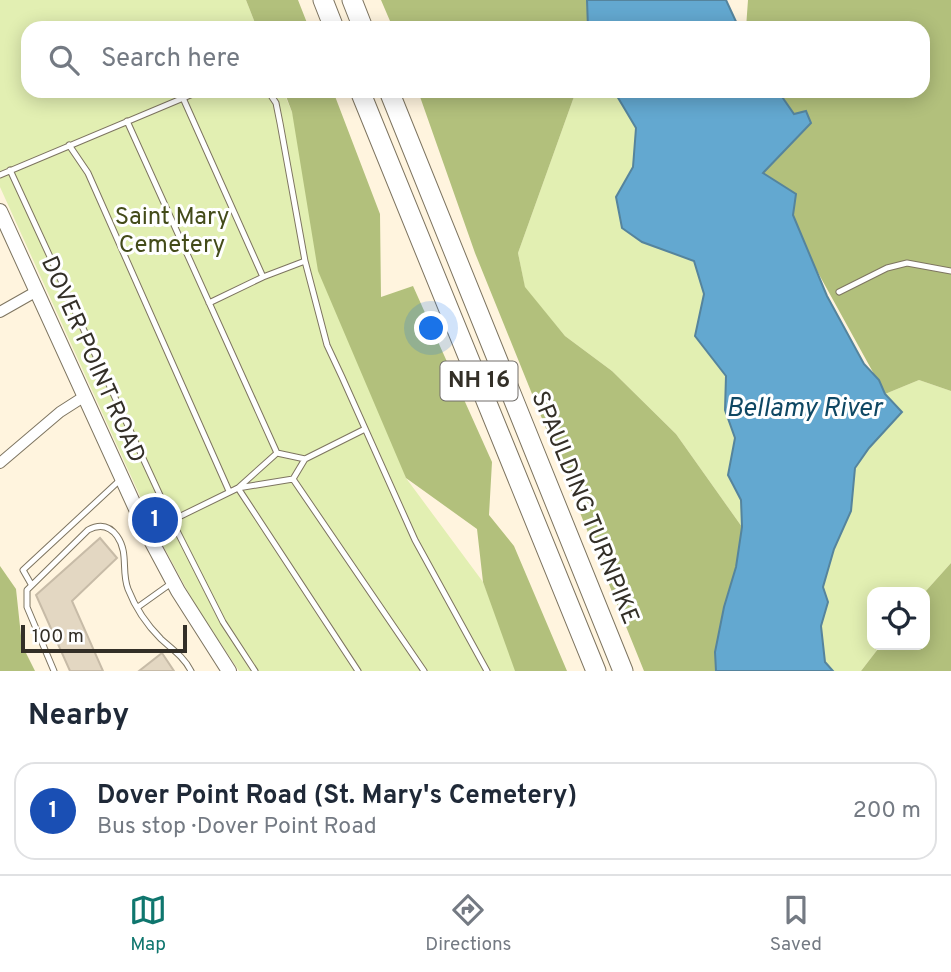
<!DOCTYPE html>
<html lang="en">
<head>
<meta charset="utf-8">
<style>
  body { margin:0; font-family:Overpass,sans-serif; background:#f2f2f3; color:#1f2937 }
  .controls { position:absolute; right:21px; bottom:21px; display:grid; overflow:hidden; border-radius:14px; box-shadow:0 4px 18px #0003 }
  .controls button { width:63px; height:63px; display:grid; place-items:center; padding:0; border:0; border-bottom:2px solid #e0e1e3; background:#fff; color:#1f2937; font:35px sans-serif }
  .scale { position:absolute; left:21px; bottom:18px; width:166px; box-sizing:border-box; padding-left:7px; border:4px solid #332f27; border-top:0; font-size:19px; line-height:24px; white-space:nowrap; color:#332f27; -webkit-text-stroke:5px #fff; paint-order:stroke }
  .you { position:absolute; left:432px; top:329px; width:24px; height:24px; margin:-18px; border:5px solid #fff; border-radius:50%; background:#1a73e8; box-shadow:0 0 0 10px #1a73e833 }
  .badge { display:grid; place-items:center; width:46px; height:46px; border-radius:50%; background:#0f766e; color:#fff; font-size:23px; font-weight:700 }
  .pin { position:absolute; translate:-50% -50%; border:4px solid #fff; box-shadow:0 2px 7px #0006 }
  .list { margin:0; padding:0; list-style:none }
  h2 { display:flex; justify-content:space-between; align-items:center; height:91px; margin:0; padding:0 28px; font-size:30px }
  h2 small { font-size:23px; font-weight:400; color:#747a83 }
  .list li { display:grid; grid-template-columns:46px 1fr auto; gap:21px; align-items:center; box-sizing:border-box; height:98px; margin:0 14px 14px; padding:0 14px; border:2px solid #e0e1e3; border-radius:21px }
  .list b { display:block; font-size:26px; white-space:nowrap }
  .list p { margin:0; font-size:23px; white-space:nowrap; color:#747a83 }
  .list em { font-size:23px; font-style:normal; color:#747a83 }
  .icon { flex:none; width:38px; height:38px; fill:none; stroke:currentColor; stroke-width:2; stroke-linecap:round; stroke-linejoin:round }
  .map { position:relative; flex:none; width:951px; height:671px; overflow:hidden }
  .search { position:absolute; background:#fff; box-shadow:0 4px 18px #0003; left:21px; right:21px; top:21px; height:77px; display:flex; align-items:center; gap:18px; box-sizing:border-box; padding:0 24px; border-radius:21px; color:#747a83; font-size:26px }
  .sheet { height:203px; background:#fff }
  nav { display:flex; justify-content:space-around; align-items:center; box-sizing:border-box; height:98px; border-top:2px solid #e0e1e3; background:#fff; font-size:19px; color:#747a83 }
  nav a { display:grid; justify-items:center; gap:4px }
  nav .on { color:#0f766e }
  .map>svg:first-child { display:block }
</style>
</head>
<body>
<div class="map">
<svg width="951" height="671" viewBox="0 0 951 671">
  <rect width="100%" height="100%" fill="#fff4de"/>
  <path fill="#e2efb2" d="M0 0H246L257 28H28V91H283L292 112 406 478 483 582 519 671H239L194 603 159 538 0 187Z
    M576 91H614L636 128 633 167 616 197 622 228 642 242 694 261 704 294 695 336 726 376 725 410 735 438 728 475 741 500 742 527 676 434 612 371 565 336 525 288 518 253Z
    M919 380 951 391V563L925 592H872V645H881L861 671H833L825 662 821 626 828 602 823 587 834 549 851 511 855 468 869 448 902 413 885 394Z"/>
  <path fill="#b2c07c" d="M246 0H298L309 28H257Z
    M381 0H587L588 28H393Z
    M748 0H951V391L919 380 885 394 763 173 794 114 779 91H923V28H746Z
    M284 91H333L380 214 381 297 413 286 492 462 489 515 514 546 567 671H515L483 582 477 529 406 478 318 271 292 112Z
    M418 91H576L518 253 525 287 565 336 612 371 676 434 742 527C740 540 738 553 736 566 728 602 714 634 716 671H644L475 253Z
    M951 563V671H861L881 645H925V592Z
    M0 566 16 589 22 645 35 671H0Z"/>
  <path fill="#63a8d0" stroke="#55849d" stroke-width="2" d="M587 0H726L739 28H588Z
    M614 91H778L794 114 806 111 811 123 763 173 796 194 793 215 827 296 864 364 879 380 885 394 902 412 869 448 855 468 851 511 834 549 823 587 828 602 821 626 825 662 833 671H716L715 652 724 607 736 567 742 527 741 500 728 475 735 438 725 410 726 376 695 336 704 294 694 261 642 242 622 228 616 197 633 167 636 128Z"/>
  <path fill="#e3d7c2" stroke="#c7bba7" stroke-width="2" d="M100 538 117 558 72 601 103 671H70L36 595Z
    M162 653 174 671H139Z"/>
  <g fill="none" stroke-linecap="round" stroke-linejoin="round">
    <defs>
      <path id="lane" d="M183 98 263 277
        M127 121 277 453
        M69 145 88 173 229 491
        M10 170 171 519 223 622 255 671
        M0 175 200 91
        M305 261 327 345 342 377 415 540 487 671
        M839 292 887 268 907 263 951 271
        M209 303 263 277 305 261 280 123 276 103 268 91
        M305 459 365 429
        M293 479 424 671
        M148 532 238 488 293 479 305 459 277 453 238 488 358 671
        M31 584 23 570 121 479
        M138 607 173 582
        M54 671 27 607V590L88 530C99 524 109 525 117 536 129 553 121 571 128 589 135 607 148 626 161 639 172 649 184 657 191 671"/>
      <path id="street" d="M0 312 37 291
        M0 463 60 412 85 396"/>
      <path id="secondary" d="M0 211 147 533 178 591 229 671"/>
      <path id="highway" d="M323 0 334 28
        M352 0 363 28
        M360 91 596 671
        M389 91 623 671"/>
    </defs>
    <use href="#lane" stroke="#7d7460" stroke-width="7"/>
    <use href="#street" stroke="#7d7460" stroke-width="12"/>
    <use href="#secondary" stroke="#7d7460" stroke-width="16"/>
    <use href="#highway" stroke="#7d7460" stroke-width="21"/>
    <use href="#lane" stroke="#fff" stroke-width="5"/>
    <use href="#street" stroke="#fff" stroke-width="10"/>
    <use href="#secondary" stroke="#fff" stroke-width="14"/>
    <use href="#highway" stroke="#fff" stroke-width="19"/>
  </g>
  <g text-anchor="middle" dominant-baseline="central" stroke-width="6" stroke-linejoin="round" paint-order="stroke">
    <rect fill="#fff" stroke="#706d68" stroke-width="2" x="440.5" y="361.5" width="77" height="39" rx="5"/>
    <g font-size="23" font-weight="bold" fill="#332f27">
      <text x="479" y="381">NH 16</text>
    </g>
    <g font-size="24" fill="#434b19" stroke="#fff">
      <text x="172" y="218">Saint Mary<tspan x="172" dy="28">Cemetery</tspan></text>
    </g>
    <g font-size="24" fill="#332f27" stroke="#fff">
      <text transform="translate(92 360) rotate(66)">DOVER POINT ROAD</text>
      <text transform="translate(584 508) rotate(68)">SPAULDING TURNPIKE</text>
    </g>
    <g font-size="26" font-style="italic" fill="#0e4763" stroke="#fff">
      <text x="804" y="409">Bellamy River</text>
    </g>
  </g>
</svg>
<div class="controls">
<button><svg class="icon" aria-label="locate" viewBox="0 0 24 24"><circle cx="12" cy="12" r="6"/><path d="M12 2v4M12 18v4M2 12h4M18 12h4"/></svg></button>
</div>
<div class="scale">100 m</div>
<div class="you"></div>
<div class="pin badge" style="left:155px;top:520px;background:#1a4fb4">1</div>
<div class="search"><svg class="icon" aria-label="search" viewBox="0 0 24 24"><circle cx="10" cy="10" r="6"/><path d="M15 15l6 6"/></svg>Search here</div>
</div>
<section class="sheet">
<h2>Nearby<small></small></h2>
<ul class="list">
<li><span class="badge" style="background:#1a4fb4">1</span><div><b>Dover Point Road (St. Mary's Cemetery)</b><p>Bus stop · Dover Point Road</p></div><em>200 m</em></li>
</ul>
</section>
<nav>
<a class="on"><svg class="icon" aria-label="map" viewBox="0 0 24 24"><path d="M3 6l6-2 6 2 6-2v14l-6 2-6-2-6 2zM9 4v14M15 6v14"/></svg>Map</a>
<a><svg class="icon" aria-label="directions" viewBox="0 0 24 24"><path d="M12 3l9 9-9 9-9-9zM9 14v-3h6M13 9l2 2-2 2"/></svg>Directions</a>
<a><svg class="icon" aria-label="saved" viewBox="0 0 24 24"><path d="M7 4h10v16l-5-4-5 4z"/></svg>Saved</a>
</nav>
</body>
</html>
